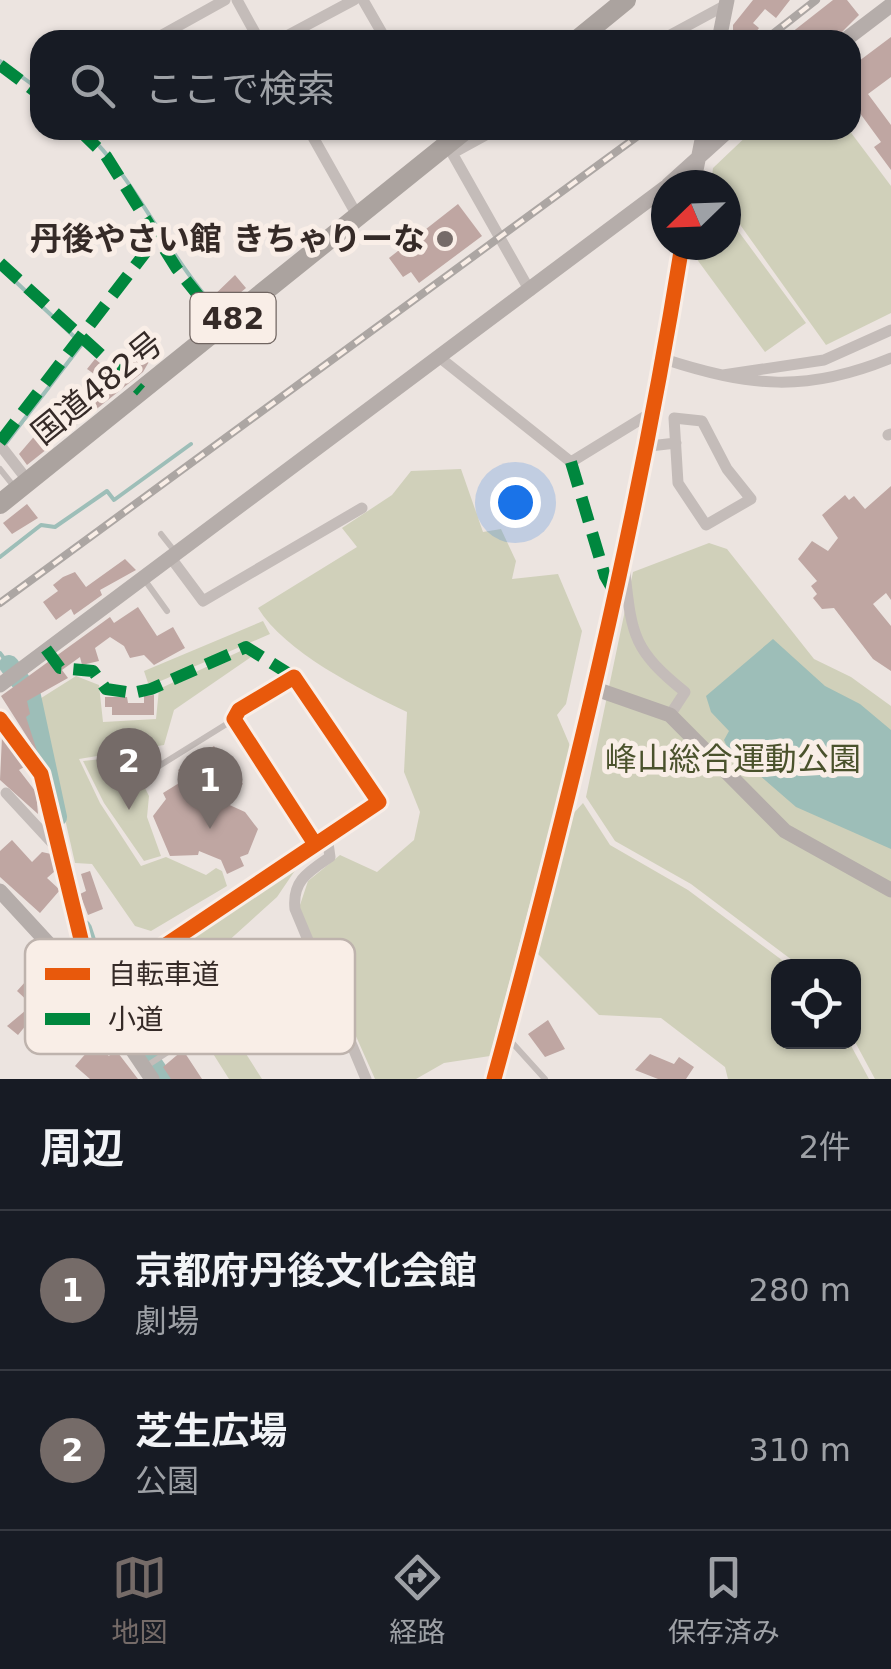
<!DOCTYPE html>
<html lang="ja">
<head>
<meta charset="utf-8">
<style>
  body { margin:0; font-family:"DejaVu Sans","Noto Sans JP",sans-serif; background:#20242c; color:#f1f3f6 }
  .controls { position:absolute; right:30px; bottom:30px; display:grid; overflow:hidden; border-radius:20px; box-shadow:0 2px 8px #0004 }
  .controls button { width:90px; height:90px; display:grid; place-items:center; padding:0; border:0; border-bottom:2px solid #363941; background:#171b24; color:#f1f3f6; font:50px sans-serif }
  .compass { position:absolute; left:651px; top:170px; width:90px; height:90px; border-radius:50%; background:#171b24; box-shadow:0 2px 8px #0004; rotate:247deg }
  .you { position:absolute; left:515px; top:502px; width:35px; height:35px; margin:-25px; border:8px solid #fff; border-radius:50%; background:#1a73e8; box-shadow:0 0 0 15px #1a73e833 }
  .badge { display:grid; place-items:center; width:65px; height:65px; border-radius:50%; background:#756b68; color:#fff; font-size:32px; font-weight:700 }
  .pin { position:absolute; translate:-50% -82px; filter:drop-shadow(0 2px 5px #0008) }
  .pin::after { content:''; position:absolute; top:52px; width:35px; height:30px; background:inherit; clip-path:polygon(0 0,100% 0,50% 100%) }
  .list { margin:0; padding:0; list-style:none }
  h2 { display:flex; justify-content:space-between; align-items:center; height:130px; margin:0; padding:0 40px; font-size:42px }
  h2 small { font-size:32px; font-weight:400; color:#9ea1a6 }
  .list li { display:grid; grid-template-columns:65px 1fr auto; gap:30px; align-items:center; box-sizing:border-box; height:160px; padding:0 40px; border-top:2px solid #363941 }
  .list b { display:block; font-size:38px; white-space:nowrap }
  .list p { margin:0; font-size:32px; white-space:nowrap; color:#9ea1a6 }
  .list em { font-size:32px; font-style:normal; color:#9ea1a6 }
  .icon { flex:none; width:55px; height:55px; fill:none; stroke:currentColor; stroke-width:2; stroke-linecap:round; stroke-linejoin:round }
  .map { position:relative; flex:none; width:891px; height:1079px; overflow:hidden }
  .search { position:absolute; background:#171b24; box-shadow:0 2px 8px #0004; left:30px; right:30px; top:30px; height:110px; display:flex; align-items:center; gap:25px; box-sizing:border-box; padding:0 35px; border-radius:30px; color:#9ea1a6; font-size:38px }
  .sheet { height:450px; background:#171b24 }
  nav { display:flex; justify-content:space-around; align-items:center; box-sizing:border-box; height:140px; border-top:2px solid #363941; background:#171b24; font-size:28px; color:#9ea1a6 }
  nav a { display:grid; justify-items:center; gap:5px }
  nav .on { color:#756b68 }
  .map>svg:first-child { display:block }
</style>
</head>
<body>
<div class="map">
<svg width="891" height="1079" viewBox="0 0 891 1079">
  <rect width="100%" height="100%" fill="#ece4e0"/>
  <path fill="#d0d0ba" d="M753 130H849L891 186V313L826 345 726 205V185L711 184 713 168Z
    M736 228 806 323 765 352 696 258 713 245H726V235Z
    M461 469 483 532 501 529 516 561 512 579 558 574 582 631 566 704 557 715 571 748 490 1056 444 1063 416 1079H375L299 908 308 881 340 855 377 872 414 840 420 812 404 772 407 712C359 689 285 652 258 608L357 547 342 528 392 495 411 471Z
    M709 543 727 549 814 659 851 677 891 706V1079H875L854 1040V966H800L691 884 615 841 586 797 633 572Z
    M263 621 270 634 149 686 144 671Z
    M247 648 254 655 174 710 164 745 79 759 100 803 141 866 166 857 206 875 216 868 222 871 227 886 151 931 135 926 92 864 75 863 38 700 76 676 99 685 103 722 156 719 159 689Z
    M129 756 149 796 147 817 161 856 144 861 104 803 83 761Z
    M583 803 610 845 688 890 790 966H778V1042H849L869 1079H728L725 1067 661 1018 599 1015 537 953 570 817Z
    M296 869 277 897 194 972 262 1079H229L154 960Z"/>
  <path fill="#9dbeb8" d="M773 639 825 686 860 704 891 730V849L796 807 727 747 724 740 729 731 711 712 706 696Z"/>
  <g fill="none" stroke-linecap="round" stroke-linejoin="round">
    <path stroke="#9dbeb8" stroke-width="4" d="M0 61 40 90
      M84 130C135 179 162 245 207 298
      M0 267 82 344 6 443
      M0 557 41 525 55 527 107 491 114 500 191 444
      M0 653 9 665"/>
    <path stroke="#9dbeb8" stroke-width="20" d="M9 665 31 696 57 817
      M82 929 97 974
      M116 1010 163 1079"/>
  </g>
  <path fill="#bfa6a2" d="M753 0H790L776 18 765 9 753 23 759 28 750 40 733 39V25Z
    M833 0H847L859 15 834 40H782Z
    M891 37V77L868 94 891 125V170L874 147 881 142 851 101V67Z
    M458 204 482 236 419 283 411 272 403 277 389 258Z
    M235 275 246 288 216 313 207 302Z
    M143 347 154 353 143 372 74 427 70 422 57 441 27 465 19 454 56 411 68 418 100 378 87 369 95 359 121 380Z
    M891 486V600L886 593 873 604 891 626V671L873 659 834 608 822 609 813 598 817 594 811 586 817 581 798 559 812 541 828 551 838 538 822 515 845 495 849 500 854 496 865 509Z
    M27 504 38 518 12 534 3 523Z
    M125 559 136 570 100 590 102 595 74 615 71 609 56 620 43 602 58 591 53 585 63 577 75 572 86 587Z
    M138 607 157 636 173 627 185 648 154 665 144 655 130 658 124 646 110 637 95 648 99 661 82 665 80 657 62 670 68 678 27 701 30 714 26 717 38 754 1 696 110 617 114 623Z
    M154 695V715H112V707H105V697H127L128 703H144V696Z
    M2 737 24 767 19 770 36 792 38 814 0 780Z
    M214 746 243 784 223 802 245 812 258 829 248 854 240 857 244 866 227 874 221 860 199 851 198 855 170 856 153 816 166 799 163 793 184 780 178 770Z
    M12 840 32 862 42 852 51 854 55 871 47 878 60 890 40 913 0 877V851Z
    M90 871 103 909 88 915 80 894 86 891 81 874Z
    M44 961 71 985 64 992 78 1004 65 1019 45 1002 18 1035 7 1026 32 1005 17 991Z
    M548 1020 565 1049 545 1057 528 1034Z
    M94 1044 109 1056 115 1049 138 1079H90L75 1066Z
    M183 1050 202 1079H171L163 1067Z
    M650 1054 674 1064 679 1057 694 1067 686 1079H658L635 1070Z"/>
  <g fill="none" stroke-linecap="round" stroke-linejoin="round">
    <path stroke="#c4bcb9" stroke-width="6" d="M0 469 16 489
      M161 534 176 553
      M144 579 167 611
      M159 766 233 720
      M507 1037 545 1079
      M145 1067 177 1046"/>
    <path stroke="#c4bcb9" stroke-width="11" d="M237 0 259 40
      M363 0 386 40
      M153 40 225 0
      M279 40 354 0
      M661 40 724 6
      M309 130 358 217
      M439 130 530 291
      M453 153 495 130
      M439 357 571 462 654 411
      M664 359C750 387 806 393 891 358
      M723 375 824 360 891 330
      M674 418 702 421 727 469 751 499 706 525 678 483Z
      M888 435 891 434
      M0 445 28 481
      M650 446 676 443
      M171 558 203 601 362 508
      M624 565C632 633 630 648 685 692L670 715
      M0 719 41 774 93 989
      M234 719 239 710 294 677 379 802 315 844
      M6 793 55 846
      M327 836 330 857C308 872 292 881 295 909L366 1079"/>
    <path stroke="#b5adaa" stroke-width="15" d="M719 40 727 0
      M845 40 891 5
      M668 185 729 130
      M693 185 704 130
      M0 685 666 187
      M593 688 670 715 785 831 891 890
      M0 891 94 993 152 1079
      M94 993 315 844 234 719
      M494 1079C569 804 637 527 682 245"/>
    <path stroke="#aba39f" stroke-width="20" d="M577 40 626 0
      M0 504 465 130"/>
    <defs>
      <path id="rail" d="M765 40 816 0
        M0 603 646 130"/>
    </defs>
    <use href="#rail" stroke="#aca6a3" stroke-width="8"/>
    <use href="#rail" stroke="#f9eee7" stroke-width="4" stroke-dasharray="11" stroke-linecap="butt"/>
    <path stroke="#00873e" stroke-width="12" stroke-dasharray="25 12" stroke-linecap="butt" d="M0 65 40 95
      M79 130 106 156 177 269 223 326
      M0 263 141 391
      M0 442 158 236
      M571 462 605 576 616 595
      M46 649 60 668 93 671 106 689 133 693 151 689 246 647 294 677"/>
    <defs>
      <path id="cycleway" d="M0 719 41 774 94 993 379 802 294 677 239 710 234 719 315 844
        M494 1079C569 804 637 527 682 245"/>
    </defs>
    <use href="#cycleway" stroke="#f9eee7" stroke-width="21"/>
    <use href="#cycleway" stroke="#e8590c" stroke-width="15"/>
  </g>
  <circle fill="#756b68" stroke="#f9eee7" stroke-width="4" cx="445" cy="239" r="10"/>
  <g text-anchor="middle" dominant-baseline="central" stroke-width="10" stroke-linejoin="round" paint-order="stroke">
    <rect fill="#f9eee7" stroke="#706561" stroke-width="2.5" x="190.5" y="293" width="85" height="50" rx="8"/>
    <g font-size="30" font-weight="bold" fill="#352a27">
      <text x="233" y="318">482</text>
    </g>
    <g font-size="32" font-weight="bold" fill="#352a27" stroke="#f9eee7" text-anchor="end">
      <text x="425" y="239">丹後やさい館 きちゃりーな</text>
    </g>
    <g font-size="32" fill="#352a27" stroke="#f9eee7">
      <text transform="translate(97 388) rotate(-39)">国道482号</text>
    </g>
    <g font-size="32" fill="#4a522c" stroke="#f9eee7">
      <text x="733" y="759">峰山総合運動公園</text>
    </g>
  </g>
  <rect x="25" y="939" width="330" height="115" rx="15" fill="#f9eee7" stroke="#beb3ad" stroke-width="2.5"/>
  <rect x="45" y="968" width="45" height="12" fill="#e8590c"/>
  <rect x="45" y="1013" width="45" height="12" fill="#00873e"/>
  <g font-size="28" fill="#352a27">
    <text x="108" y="984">自転車道</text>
    <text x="108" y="1029">小道</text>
  </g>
</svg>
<div class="controls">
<button><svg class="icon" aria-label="locate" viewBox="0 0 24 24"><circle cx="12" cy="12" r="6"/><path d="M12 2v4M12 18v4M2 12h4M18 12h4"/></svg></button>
</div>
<svg class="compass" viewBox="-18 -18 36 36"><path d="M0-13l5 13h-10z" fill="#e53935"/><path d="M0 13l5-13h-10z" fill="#9ea1a6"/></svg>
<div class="you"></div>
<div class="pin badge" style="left:210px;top:829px">1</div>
<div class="pin badge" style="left:129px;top:810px">2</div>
<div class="search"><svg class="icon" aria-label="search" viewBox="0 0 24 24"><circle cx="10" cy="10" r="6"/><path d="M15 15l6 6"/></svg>ここで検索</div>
</div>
<section class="sheet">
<h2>周辺<small>2件</small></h2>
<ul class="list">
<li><span class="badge">1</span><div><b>京都府丹後文化会館</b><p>劇場</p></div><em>280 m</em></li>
<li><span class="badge">2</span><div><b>芝生広場</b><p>公園</p></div><em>310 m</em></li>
</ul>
</section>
<nav>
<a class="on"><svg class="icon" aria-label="map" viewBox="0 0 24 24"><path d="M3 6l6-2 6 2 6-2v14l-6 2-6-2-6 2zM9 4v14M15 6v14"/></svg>地図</a>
<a><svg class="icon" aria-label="directions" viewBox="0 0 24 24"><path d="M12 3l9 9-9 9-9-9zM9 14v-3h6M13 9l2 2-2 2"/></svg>経路</a>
<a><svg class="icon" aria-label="saved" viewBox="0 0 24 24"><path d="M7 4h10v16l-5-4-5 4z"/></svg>保存済み</a>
</nav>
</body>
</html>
